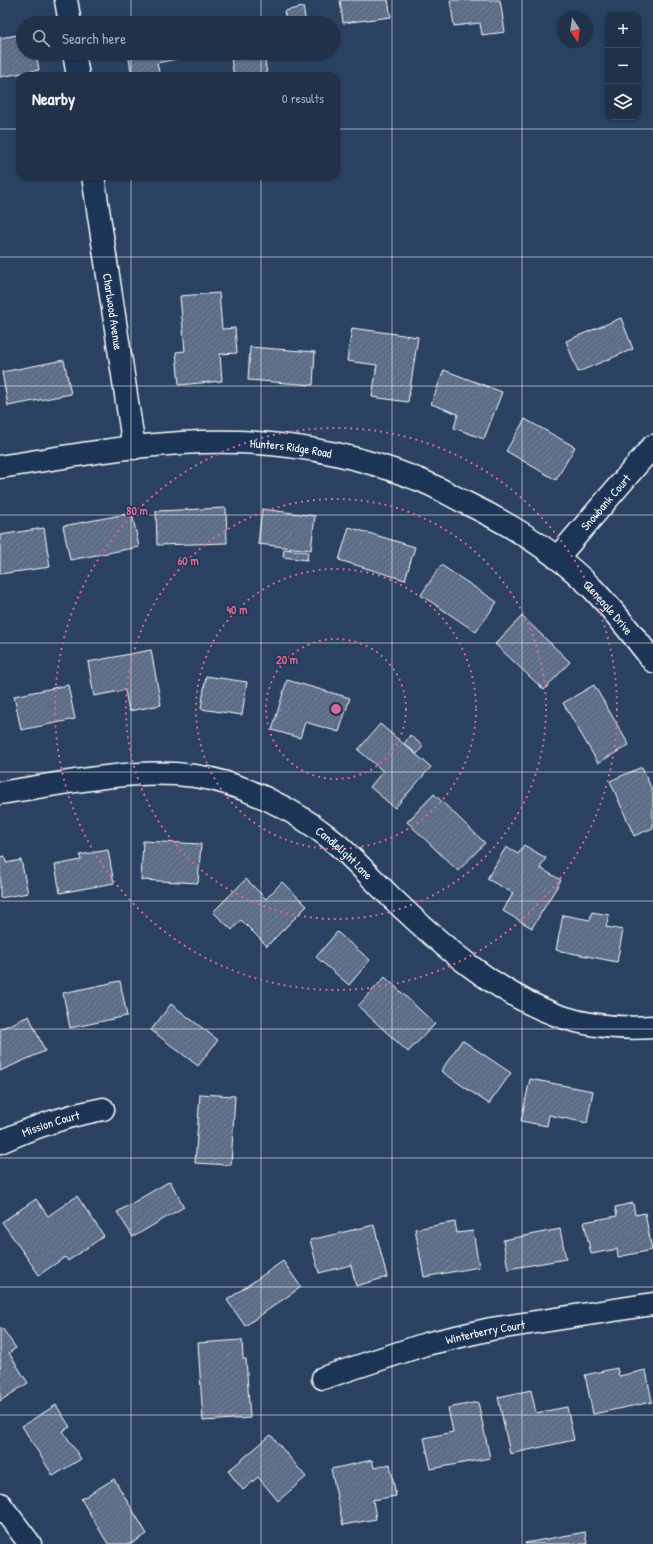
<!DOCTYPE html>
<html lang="en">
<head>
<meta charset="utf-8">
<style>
  body { margin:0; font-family:"Patrick Hand",sans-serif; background:#283950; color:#f1f3f6 }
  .controls { position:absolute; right:12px; top:12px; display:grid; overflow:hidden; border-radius:8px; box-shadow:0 1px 3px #0004 }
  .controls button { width:36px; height:36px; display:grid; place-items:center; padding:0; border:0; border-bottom:1px solid #3d4c61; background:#203149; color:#f1f3f6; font:20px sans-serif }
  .compass { position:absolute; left:557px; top:12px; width:36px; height:36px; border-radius:50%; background:#203149; box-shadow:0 1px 3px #0004; rotate:167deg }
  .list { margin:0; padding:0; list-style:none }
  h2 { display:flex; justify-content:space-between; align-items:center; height:52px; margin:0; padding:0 16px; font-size:17px }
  h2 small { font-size:13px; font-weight:400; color:#a2a9b4 }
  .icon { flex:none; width:22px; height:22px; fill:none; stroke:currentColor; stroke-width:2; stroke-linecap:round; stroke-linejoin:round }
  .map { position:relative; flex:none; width:653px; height:1544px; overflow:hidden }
  .search { position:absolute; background:#203149; box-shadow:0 1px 3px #0004; left:16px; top:16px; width:324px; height:44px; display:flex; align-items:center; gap:10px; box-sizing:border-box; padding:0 14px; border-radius:22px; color:#a2a9b4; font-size:15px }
  .panel { position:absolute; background:#203149; box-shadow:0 1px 3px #0004; left:16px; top:72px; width:324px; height:108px; border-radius:12px }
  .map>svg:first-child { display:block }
</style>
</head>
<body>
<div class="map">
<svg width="653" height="1544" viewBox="0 0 653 1544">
  <defs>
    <pattern id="building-hatch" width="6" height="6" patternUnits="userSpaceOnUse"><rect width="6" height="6" fill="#5b6c86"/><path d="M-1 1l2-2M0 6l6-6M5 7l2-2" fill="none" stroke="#748298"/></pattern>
  </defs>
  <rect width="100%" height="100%" fill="#2a4161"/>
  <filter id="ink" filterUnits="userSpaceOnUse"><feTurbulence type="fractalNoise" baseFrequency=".025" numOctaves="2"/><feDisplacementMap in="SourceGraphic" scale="8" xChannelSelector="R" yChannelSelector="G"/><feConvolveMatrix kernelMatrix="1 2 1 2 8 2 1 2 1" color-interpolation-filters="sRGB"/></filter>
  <g filter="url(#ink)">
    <path fill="url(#building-hatch)" stroke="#fff" d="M340 0H388L391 17 343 23Z
      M450 0H500L505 32 482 35 480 23 454 26Z
      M303 7 306 23H267L286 19 284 11Z
      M243 18 244 23H224V22Z
      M23 34V53H36L39 70 0 77V38Z
      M128 53H186L187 57 157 63 160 76H132Z
      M230 53H273L264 55 267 74 255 76H234Z
      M219 293 222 329 235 328 237 353 220 354 222 381 179 385 176 352 185 351 180 296Z
      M621 318 633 349 578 372 566 341Z
      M352 328 418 337 408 402 372 397 377 365 347 361Z
      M250 347 315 352 313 385 248 380Z
      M64 360 71 394 8 406 2 372Z
      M444 370 502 392 484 439 454 428 458 414 431 404Z
      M525 419 575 447 556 480 506 451Z
      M226 508 227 543 157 545 156 511Z
      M262 509 315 516 311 550 258 544Z
      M132 513 139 547 70 560 63 526Z
      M349 527 415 547 405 580 339 560Z
      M44 528 50 567 0 574V535Z
      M284 549 308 552 307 560 283 557Z
      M441 565 497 602 476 632 421 595Z
      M522 616 570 662 544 690 495 644Z
      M151 650 161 705 129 711 125 690 94 696 88 662Z
      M206 676 247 682 242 715 201 709Z
      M287 680 350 698 339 732 305 722 300 738 272 730Z
      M68 685 75 719 21 730 14 696Z
      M594 685 629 745 598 763 563 703Z
      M380 724 431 767 395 808 370 787 383 771 358 750Z
      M410 735 423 746 417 754 404 744Z
      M642 767 653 792V828L634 836 610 781Z
      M434 794 485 843 458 871 407 822Z
      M143 841 201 844 198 883 141 880Z
      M524 845 546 858 540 868 561 880 532 928 503 911 513 893 487 879 506 847 518 854Z
      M108 850 114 883 60 893 55 865 81 860 80 855Z
      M5 856 6 863 21 860 28 893 0 898V857Z
      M246 879 266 899 282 882 307 906 267 946 241 920 232 930 213 912Z
      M592 912 609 915 606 927 623 930 617 962 556 950 563 915 590 920Z
      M337 932 370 960 349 985 316 957Z
      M385 977 435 1024 408 1052 358 1006Z
      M120 981 127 1016 70 1028 63 993Z
      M171 1004 218 1040 198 1066 151 1030Z
      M29 1016 45 1051 0 1071V1029Z
      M462 1040 511 1073 489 1104 441 1071Z
      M530 1079 593 1091 587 1123 549 1115 547 1126 521 1121Z
      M200 1094 235 1096 231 1165 195 1163Z
      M170 1181 184 1207 133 1237 117 1212Z
      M77 1196 104 1236 68 1261 65 1257 39 1275 2 1222 36 1199 48 1216Z
      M633 1203 635 1215 645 1213 652 1250 618 1257 617 1249 591 1254 584 1222 617 1216 615 1207Z
      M455 1222 457 1233 473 1231 479 1267 424 1277 415 1229Z
      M374 1225 387 1277 356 1286 351 1265 319 1273 310 1240Z
      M560 1229 566 1259 508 1269 503 1240Z
      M283 1261 301 1287 245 1326 227 1300Z
      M2 1328 16 1348 9 1353 28 1383 0 1401V1329Z
      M242 1340 243 1359H246L250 1418 203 1421 198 1343Z
      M617 1368 619 1376 646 1370 652 1402 593 1414 585 1375Z
      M531 1390 536 1413 567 1407 574 1440 510 1454 498 1397Z
      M478 1402 490 1458 431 1469 424 1438 453 1432 448 1408Z
      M56 1405 70 1427 63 1431 81 1459 53 1476 22 1426Z
      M271 1435 306 1477 278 1501 258 1477 243 1490 228 1471Z
      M372 1460 374 1468 390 1464 396 1496 373 1500 376 1519 343 1525 331 1469Z
      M114 1479 147 1534 131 1544H108L81 1499Z
      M585 1532 587 1544H525V1543Z"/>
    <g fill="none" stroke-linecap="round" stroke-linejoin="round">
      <defs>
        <g id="street">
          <path d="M66 0 70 23"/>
          <path d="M74 53 78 76"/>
          <path id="s1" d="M93 176 134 448"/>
          <path id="s2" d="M0 467C79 455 159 439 239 442 300 444 360 456 417 479 434 485 450 495 466 503 512 525 556 552 592 588 614 611 634 636 653 661"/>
          <path id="s3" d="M557 558 653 446"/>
          <path id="s4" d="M0 793C70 783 157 761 226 783 266 795 307 818 338 845 358 863 375 882 394 900 441 945 496 993 559 1016 588 1026 622 1029 653 1027"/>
          <path id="s5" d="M0 1142C35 1126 65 1116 103 1109"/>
          <path id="s6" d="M323 1378 426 1344 491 1329 653 1304"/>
          <path d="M0 1504 30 1544"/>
        </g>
      </defs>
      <use href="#street" stroke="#fff" stroke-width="25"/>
      <use href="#street" stroke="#1d3557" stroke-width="22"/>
    </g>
  </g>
  <path fill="none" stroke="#fff" stroke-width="1" stroke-opacity="0.55" d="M131 0V23M261 0V23M392 0V1544M522 0V1544M131 53V76M261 53V76M0 129H20M336 129H653M131 176V1544M261 176V1544M0 257H653M0 386H653M0 515H653M0 643H653M0 772H653M0 901H653M0 1029H653M0 1158H653M0 1287H653M0 1415H653"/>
  <g fill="none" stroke="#d76994" stroke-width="2" stroke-dasharray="2 4">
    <circle cx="336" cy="709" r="70"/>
    <circle cx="336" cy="709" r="140"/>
    <circle cx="336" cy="709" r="210"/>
    <circle cx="336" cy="709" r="281"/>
  </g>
  <g text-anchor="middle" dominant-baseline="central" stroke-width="3" stroke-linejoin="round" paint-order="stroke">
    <g font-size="12" fill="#fff" stroke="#1d3557">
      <text stroke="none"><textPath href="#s1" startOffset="137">Charlwood Avenue</textPath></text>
      <text stroke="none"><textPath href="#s2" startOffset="293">Hunters Ridge Road</textPath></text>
      <text stroke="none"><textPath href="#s3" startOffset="74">Snowbank Court</textPath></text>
      <text stroke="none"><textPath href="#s2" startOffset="656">Gleneagle Drive</textPath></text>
      <text stroke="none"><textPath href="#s4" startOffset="367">Candlelight Lane</textPath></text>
      <text stroke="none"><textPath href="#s5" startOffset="54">Mission Court</textPath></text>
      <text stroke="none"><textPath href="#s6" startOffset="169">Winterberry Court</textPath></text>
    </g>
  </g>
  <circle cx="336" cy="709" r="6" fill="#d76994" stroke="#1d3557" stroke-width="2"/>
  <g font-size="12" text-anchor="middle" font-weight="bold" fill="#d76994" stroke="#1d3557" stroke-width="3" stroke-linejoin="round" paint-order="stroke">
    <text x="137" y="515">80 m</text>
    <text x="188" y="565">60 m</text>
    <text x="237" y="614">40 m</text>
    <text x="287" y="664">20 m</text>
  </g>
</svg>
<div class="controls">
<button>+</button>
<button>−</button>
<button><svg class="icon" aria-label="layers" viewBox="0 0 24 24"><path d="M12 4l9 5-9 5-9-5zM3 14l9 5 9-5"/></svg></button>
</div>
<svg class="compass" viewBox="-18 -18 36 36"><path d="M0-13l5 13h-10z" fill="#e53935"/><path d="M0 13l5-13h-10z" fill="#a2a9b4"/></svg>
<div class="search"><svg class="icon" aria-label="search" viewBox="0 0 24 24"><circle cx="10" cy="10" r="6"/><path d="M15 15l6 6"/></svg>Search here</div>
<section class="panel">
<h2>Nearby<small>0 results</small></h2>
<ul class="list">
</ul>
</section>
</div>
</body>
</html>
